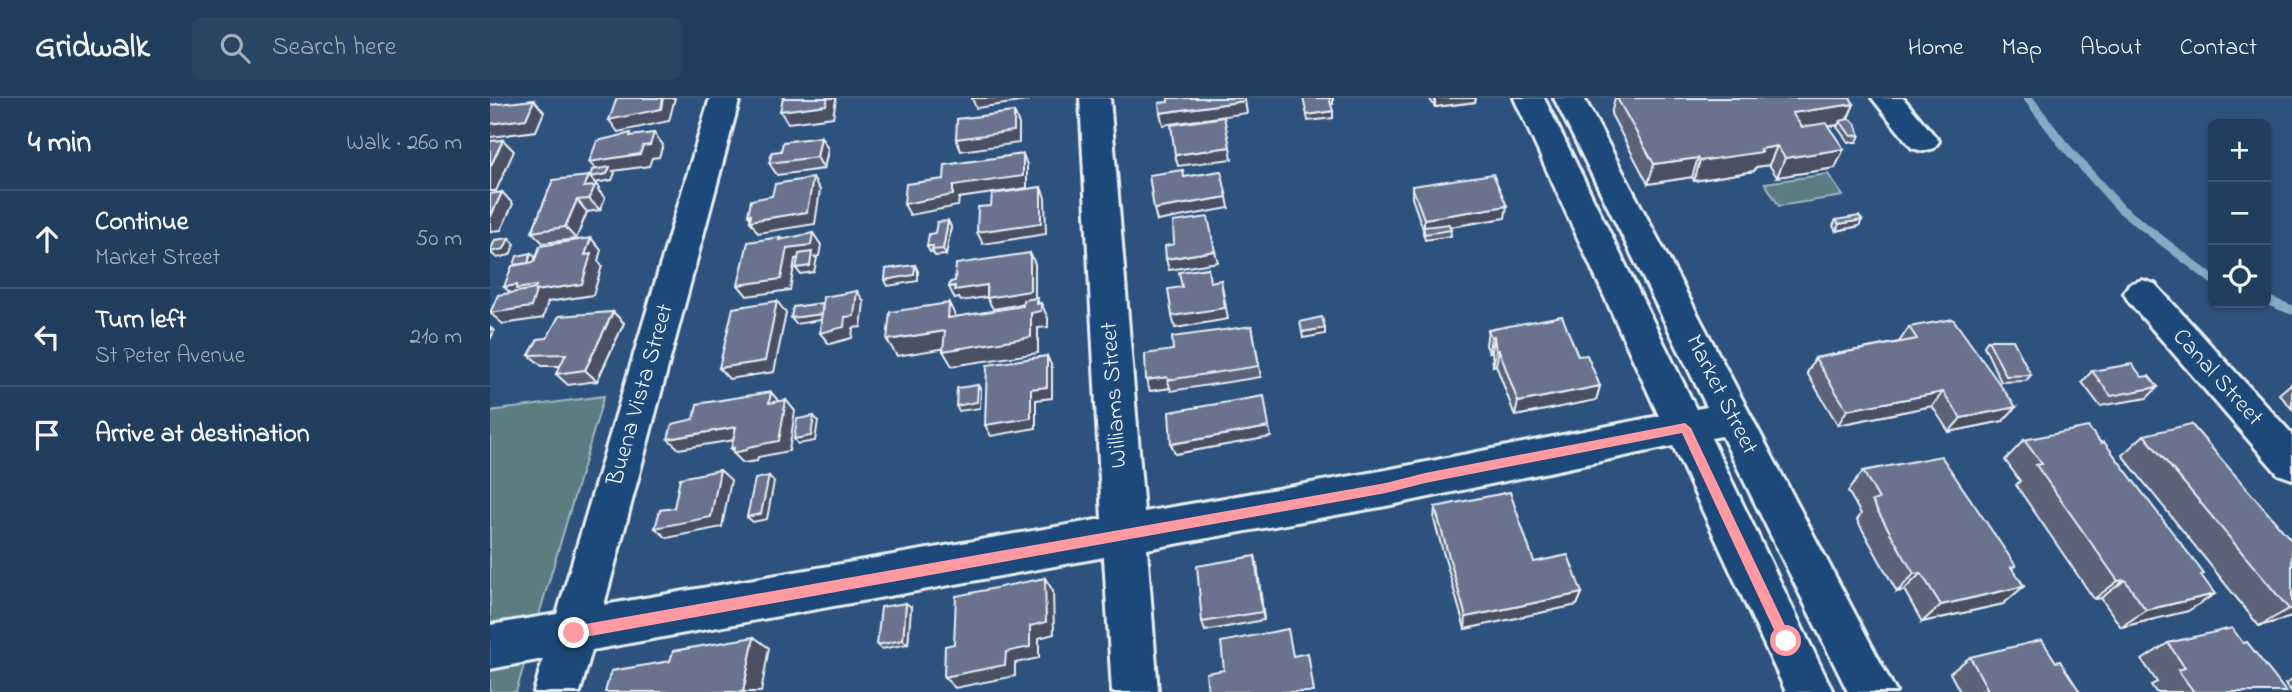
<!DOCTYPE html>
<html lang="en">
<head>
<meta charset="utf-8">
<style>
  body { margin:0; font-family:"Indie Flower",sans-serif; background:#2a4564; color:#f1f3f6 }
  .controls { position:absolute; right:21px; top:21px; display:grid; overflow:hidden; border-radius:10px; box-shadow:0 2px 5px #0004 }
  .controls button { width:63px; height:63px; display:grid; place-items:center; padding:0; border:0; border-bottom:2px solid #3f5773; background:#223e5e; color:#f1f3f6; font:35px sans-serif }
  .stop { position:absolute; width:21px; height:21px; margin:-16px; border:5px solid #ff9aa2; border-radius:50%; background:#fff }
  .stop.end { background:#ff9aa2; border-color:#fff; box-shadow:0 2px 7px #0008 }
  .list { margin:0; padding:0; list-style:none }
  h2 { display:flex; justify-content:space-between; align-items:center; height:91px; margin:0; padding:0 28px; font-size:30px }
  h2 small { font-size:23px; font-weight:400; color:#a2aebc }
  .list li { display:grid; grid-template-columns:46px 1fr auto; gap:21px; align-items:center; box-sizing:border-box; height:98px; padding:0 28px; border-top:2px solid #3f5773 }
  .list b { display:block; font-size:26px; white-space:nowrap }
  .list p { margin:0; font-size:23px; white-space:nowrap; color:#a2aebc }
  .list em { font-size:23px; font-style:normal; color:#a2aebc }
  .icon { flex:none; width:38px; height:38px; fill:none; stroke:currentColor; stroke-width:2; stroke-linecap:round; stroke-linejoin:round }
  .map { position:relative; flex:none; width:1802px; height:594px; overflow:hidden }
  header { display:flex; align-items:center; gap:42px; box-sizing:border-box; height:98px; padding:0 35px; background:#223e5e; border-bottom:2px solid #3f5773 }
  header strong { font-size:33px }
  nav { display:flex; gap:38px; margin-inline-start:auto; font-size:24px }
  .search { width:490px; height:63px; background:#2a4564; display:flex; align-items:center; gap:18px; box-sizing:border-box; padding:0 24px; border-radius:10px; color:#a2aebc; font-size:26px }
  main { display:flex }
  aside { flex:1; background:#223e5e }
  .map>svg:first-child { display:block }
</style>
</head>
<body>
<header>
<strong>Gridwalk</strong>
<div class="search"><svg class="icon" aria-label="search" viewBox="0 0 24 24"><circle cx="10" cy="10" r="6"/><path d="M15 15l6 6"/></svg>Search here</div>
<nav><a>Home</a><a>Map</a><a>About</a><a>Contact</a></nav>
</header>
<main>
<aside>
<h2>4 min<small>Walk · 260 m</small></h2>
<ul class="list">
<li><svg class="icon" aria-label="ahead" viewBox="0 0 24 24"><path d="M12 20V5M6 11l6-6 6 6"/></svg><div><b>Continue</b><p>Market Street</p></div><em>50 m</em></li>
<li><svg class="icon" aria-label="left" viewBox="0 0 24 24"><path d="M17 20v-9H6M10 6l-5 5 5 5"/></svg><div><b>Turn left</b><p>St Peter Avenue</p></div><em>210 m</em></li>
<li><svg class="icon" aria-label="arrive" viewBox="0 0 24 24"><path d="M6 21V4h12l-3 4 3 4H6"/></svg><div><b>Arrive at destination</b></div></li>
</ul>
</aside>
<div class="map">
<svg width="1802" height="594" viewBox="0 0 1802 594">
  <rect width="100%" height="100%" fill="#2e527e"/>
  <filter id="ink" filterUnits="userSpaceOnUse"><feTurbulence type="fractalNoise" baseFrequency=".0143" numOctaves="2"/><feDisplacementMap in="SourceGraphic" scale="14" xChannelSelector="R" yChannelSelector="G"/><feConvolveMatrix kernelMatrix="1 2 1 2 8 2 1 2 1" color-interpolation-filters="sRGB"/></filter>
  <g filter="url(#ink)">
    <path fill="#5a7d82" stroke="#a1b7bd" stroke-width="2" d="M1338 76 1353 98 1289 108 1275 85Z
      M114 298 26 594H0V313Z"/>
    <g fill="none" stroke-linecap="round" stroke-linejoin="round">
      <path stroke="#86a9c4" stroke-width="9" d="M1538 0 1572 45 1631 111 1723 182
        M1776 202 1802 212"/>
      <defs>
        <path id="minor" d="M220 0H250L114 507 612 421 590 0H620L654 414 896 372 1169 318 1024 0H1054L1206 311 1217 309 1064 0H1094L1406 594H1358L1232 338 1221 340 1343 594H1296L1183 348 896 408 657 451 668 594H622L614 459 102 552 90 594H44L53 561 0 571V527L67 516Z
          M1382 0H1413L1449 43 1444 50 1433 53 1422 50Z
          M1652 182 1665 186 1802 336V381L1788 376 1639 204 1634 195 1639 186Z"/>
      </defs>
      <use href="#minor" stroke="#e8f1f8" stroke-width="6"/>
      <use href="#minor" fill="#1f4a7a" fill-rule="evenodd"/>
    </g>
    <path fill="#5c6379" stroke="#e8f1f8" stroke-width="2" d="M939 0H986L985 4 945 9Z
      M1125 0H1360L1364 6 1357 22 1370 37 1367 44H1358L1347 29 1348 27 1338 28 1345 70 1287 79 1279 67 1266 69 1264 73 1204 83 1202 79 1158 86 1121 16Z
      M331 39 338 51 334 71 287 77 279 65 291 53Z
      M63 82 109 90 108 92 115 100 110 112 97 114 86 141 53 145 42 134Z
      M922 88 1015 120 960 129 961 138 935 142 933 135V131L922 100Z
      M1346 122 1369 128 1346 133 1343 128Z
      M458 123 461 129 456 157 445 158 443 154H440L437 148 445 135Z
      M123 214 134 225 107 283 78 287 66 276 70 268H52L39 257 57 240Z
      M762 228 771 279 681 293 680 290 660 293 656 282 683 252Z
      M1419 229 1513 323 1459 334 1442 308 1348 327 1317 275 1325 260 1409 244Z
      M998 232 1088 258 1110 288 1106 302 1025 318 1006 267 1003 268 1002 253 999 254 996 247Z
      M1498 242 1541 277 1536 283 1511 284 1494 248Z
      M1602 273 1652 279 1668 289 1657 300 1610 308 1592 284Z
      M1802 285V311L1789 296Z
      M1654 337 1802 443V519L1769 528 1632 357Z
      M1534 342 1711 478 1698 513 1631 529 1611 500 1604 501 1526 387 1530 383 1515 362Z
      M1373 373 1523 471 1534 488 1513 506 1432 524 1414 492 1407 494 1367 422 1371 416 1358 393Z
      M945 409 1044 464 1092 495 1087 507 975 531 944 422Z
      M765 458 767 467 774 522 715 533 712 524Z
      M421 509 418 546 392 551 387 547Z
      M1678 545H1753L1796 594H1666L1661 587 1667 584 1652 562Z
      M1480 559 1566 564 1590 594H1470L1460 575Z
      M1802 582V594L1795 586Z"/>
    <path fill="#4b5063" stroke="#e8f1f8" stroke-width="2" d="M173 0H185L179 23 128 34 119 22Z
      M338 0H346V1L343 19 298 25 290 13Z
      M482 0H537V3L486 10Z
      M838 0H843V6H839Z
      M945 0H986L985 4 945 9Z
      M44 2 54 14 46 33 1 39 0 38V26Z
      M755 3 757 15 673 27 670 15Z
      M1364 6 1355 26 1350 23 1348 27 1294 34 1302 15Z
      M843 13V20L818 23 817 17Z
      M524 14 529 26V45L471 53 466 41Z
      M164 35 173 47 169 59 162 60 159 68 123 73 125 75 122 82 105 85 100 79 109 75 99 64 153 48Z
      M331 39 338 51 334 71 327 59Z
      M13 42 24 53 6 93H0V69Z
      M1287 48 1279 67 1266 69 1264 73 1204 83 1210 63Z
      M740 49 742 61 688 68 685 57Z
      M1354 51 1345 70 1287 79 1295 60Z
      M533 56 537 67V90L469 100 468 108 420 117 414 106 463 88Z
      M1208 60 1202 79 1158 86 1164 66Z
      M99 78 109 90 108 92 115 100 110 112 99 101 94 89Z
      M323 80 330 92 325 126 268 135 260 123H262L258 117Z
      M551 89 555 100 556 136 493 146 487 134Z
      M12 94 23 106 11 132 1 133 0 135V120Z
      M737 99 739 110 667 123 664 111Z
      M87 102 97 114 86 141 75 129Z
      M1017 108 1015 120 934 133V121Z
      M1372 122 1369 128 1346 133 1349 126Z
      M458 123 461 129 456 157 453 151Z
      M323 135 331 147 329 158 325 159 327 160 324 174 310 176 306 170 322 159 305 161 300 192 257 198 248 187 289 142 290 139 297 150Z
      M19 140 25 146 20 157 7 160 0 154Z
      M101 140 111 152 108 163 112 168 103 197 58 204 53 220 13 226 0 215 26 200 14 189 27 187 46 188 95 157Z
      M725 153 728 164 679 172 676 161Z
      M41 155 47 161 37 168Z
      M540 155 545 166V204L503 211 497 200Z
      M425 167 428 173V183L398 188 395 182Z
      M731 182 738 221 685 230 682 218Z
      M497 187 503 198 471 203 469 200 465 201 459 189Z
      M367 193 374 204 371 229 363 230 362 240 339 246 330 235 355 219Z
      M547 200 551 211V205L558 220V229L548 230V255L462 268 453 253 541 215 547 206Z
      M287 203 296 215 284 274 239 281 229 270Z
      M459 205 467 221 458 220Z
      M123 214 134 225 107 283 95 272Z
      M332 215 336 221 306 226 301 220Z
      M0 229 4 233 0 242Z
      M835 230V236L813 240 812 234Z
      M455 233 463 249 407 258 397 242Z
      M1004 238 1002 253 999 254 1001 239Z
      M1009 252 1006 267 1003 268 1006 253Z
      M557 258 562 269V300L546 302V330L501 338 495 327 541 291Z
      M677 279 680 290 660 293 656 282Z
      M488 287 491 292 490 310 469 313 466 308Z
      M1110 288 1106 302 1025 318 1028 304Z
      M281 294 290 305H279Z
      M1453 294 1442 308 1348 327 1357 312Z
      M296 302 305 313 299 353 268 359 267 363 253 365 243 355 245 354 241 351 258 349Z
      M1526 309 1513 323 1459 334 1471 320Z
      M324 318 328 323 325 343 308 346 304 341Z
      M246 329 256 340 189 351 178 341Z
      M779 329 781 339 685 356 681 346Z
      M230 372 241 382 232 429 177 440 165 430Z
      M279 378 284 384 277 421 263 424 257 419Z
      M765 458 767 467 774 522 772 514Z
      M1431 475 1414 492 1407 494 1424 476Z
      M555 480 563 493 564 536 549 540V560L525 565V578L465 590 454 579 516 554 540 528Z
      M1635 482 1611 500 1604 501 1628 483Z
      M1534 488 1513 506 1432 524 1451 507Z
      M1092 495 1087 507 975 531 976 519Z
      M1725 496 1698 513 1631 529 1656 512Z
      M416 505 421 509 418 546 413 542Z
      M1799 511H1802V519L1769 528Z
      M264 539 279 550 271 594H253Z"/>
    <path fill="#6b738d" stroke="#e8f1f8" stroke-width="2" d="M127 0H173L171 11 119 22Z
      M293 0H338L336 7 290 13Z
      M678 0H754L755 3 670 15 669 5 678 4Z
      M813 0H839L843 13 817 17Z
      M1127 0H1360L1364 6 1302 15 1312 29 1336 25 1354 51 1295 60 1287 48 1270 51 1272 54 1210 63 1208 60 1164 66Z
      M44 2 36 21 0 26V7Z
      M524 14V33L466 41 467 21Z
      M734 19 740 49 685 57 681 27Z
      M1359 21 1365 25 1370 37 1361 38 1350 23Z
      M141 35 140 38 164 35 160 47 153 48 150 56 99 64 107 43Z
      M331 39 327 59 279 65 282 54 291 53 293 44Z
      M13 42 0 69V43Z
      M533 56V78L463 88V97L414 106 416 86 454 81 455 67Z
      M120 69 117 76 100 79 102 72Z
      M693 72 694 79 731 73 737 99 664 111 659 77Z
      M1003 76 1017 108 934 121 922 88Z
      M99 78 94 89 105 88 99 101 87 102 75 129 42 134 63 82Z
      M323 80 317 114 260 123 261 116 258 117 261 102 282 98 285 86Z
      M551 89V125L487 134 488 109 501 108 502 96Z
      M12 94 0 120V96Z
      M1369 118 1372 122 1349 126 1346 122Z
      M718 119 725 153 676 161 675 148 684 146 683 124Z
      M458 123 453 151 442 152 443 148H437L439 136 445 135 447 124Z
      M959 126 961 132 935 136 933 129Z
      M323 135 321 147 297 150 291 181 248 187 258 144 290 139 289 142Z
      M19 140 14 151 0 154 5 142Z
      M101 140 95 157 101 156 92 186 46 193 41 209 0 215 8 197 45 191 46 188 26 191 27 187 14 189 22 168 44 164 50 148Z
      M322 154 320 168 306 170 309 156Z
      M41 155 38 165 24 167 27 158Z
      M540 155V193L497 200V187L465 192V188L459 189 460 184 465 183 466 166Z
      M425 167 424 177 395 182 396 171Z
      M718 170 720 184 731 182 735 210 682 218 678 191 692 189 689 174Z
      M367 193 364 218 355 219 354 229 330 235 333 199Z
      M547 200V206L551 205V213L541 215V239L453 253 455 233 397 242 400 214 459 205 458 220 533 208V202Z
      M287 203 275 263 229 270 243 210Z
      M333 205 332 216 301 220 303 209Z
      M123 214 95 272 66 276 76 256 39 257 48 241 57 240 69 218Z
      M1072 218 1088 258 1097 257 1110 288 1028 304 1009 252 1006 253 1004 238 1001 239 998 232Z
      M832 219 835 230 812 234 810 224Z
      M1463 221 1526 309 1471 320 1453 294 1357 312 1325 260 1427 241 1419 229Z
      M762 228 769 268 678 282 677 279 656 282 655 256 683 252 682 239Z
      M1498 242H1523L1541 277 1516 278Z
      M557 258V289L541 291V320L495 327 497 267Z
      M1642 266 1652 279 1659 278 1668 289 1621 298 1602 273Z
      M488 287 487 304 466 308 467 290Z
      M281 294 279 305 296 302 289 343 258 349 257 352 243 355 244 350 241 351 246 329 178 341 182 326 204 321 207 306Z
      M774 298 779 329 681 346 679 314Z
      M324 318 321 338 304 341 307 321Z
      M1701 326 1802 443V511H1799L1654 337Z
      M1598 329 1611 345 1614 344 1714 476 1711 477 1725 496 1656 512 1635 482 1628 483 1546 367 1552 366 1534 342Z
      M1451 358 1526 468 1521 469 1534 488 1451 507 1431 475 1424 476 1382 403 1389 401 1373 373Z
      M230 372 221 419 165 430 170 412 184 410 190 380Z
      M279 378 271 416 257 419 265 381Z
      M1020 394 1044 464 1078 457 1092 495 976 519 945 409Z
      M765 458 772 514 712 524 707 468Z
      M555 480 556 524 540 528V549L516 554 515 567 454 579 455 548 464 546 466 498Z
      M416 505 413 542 387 547 391 509Z
      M1742 530 1753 545 1757 544 1796 594H1704L1688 572 1695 570 1678 545Z
      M798 531 803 558 818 555 824 594H718L716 575 734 572 731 544Z
      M264 539 253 594H115L121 573 180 563 183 553Z
      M1552 542 1566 564 1570 563 1590 594H1493L1492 593 1498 592 1480 559Z"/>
  </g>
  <path fill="#ff9aa2" d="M1195 325 1201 330 1300 538V547H1291L1192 335 935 385 896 395 84 541 77 535 84 528 896 385 935 375Z"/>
  <g text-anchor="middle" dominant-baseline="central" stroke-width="6" stroke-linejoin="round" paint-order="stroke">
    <g font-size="24" fill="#e8f1f8" stroke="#1f4a7a">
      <text transform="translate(1727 280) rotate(48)">Canal Street</text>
      <text transform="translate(151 297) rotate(-74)">Buena Vista Street</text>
      <text transform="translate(625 297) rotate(-94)">Williams Street</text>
      <text transform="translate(1231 297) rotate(63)">Market Street</text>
    </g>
  </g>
</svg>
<div class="controls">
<button>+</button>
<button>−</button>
<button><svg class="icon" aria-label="locate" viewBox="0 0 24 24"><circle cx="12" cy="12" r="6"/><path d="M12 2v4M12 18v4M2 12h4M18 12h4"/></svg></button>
</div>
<div class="stop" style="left:1296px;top:543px"></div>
<div class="stop end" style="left:84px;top:535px"></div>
</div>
</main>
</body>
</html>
